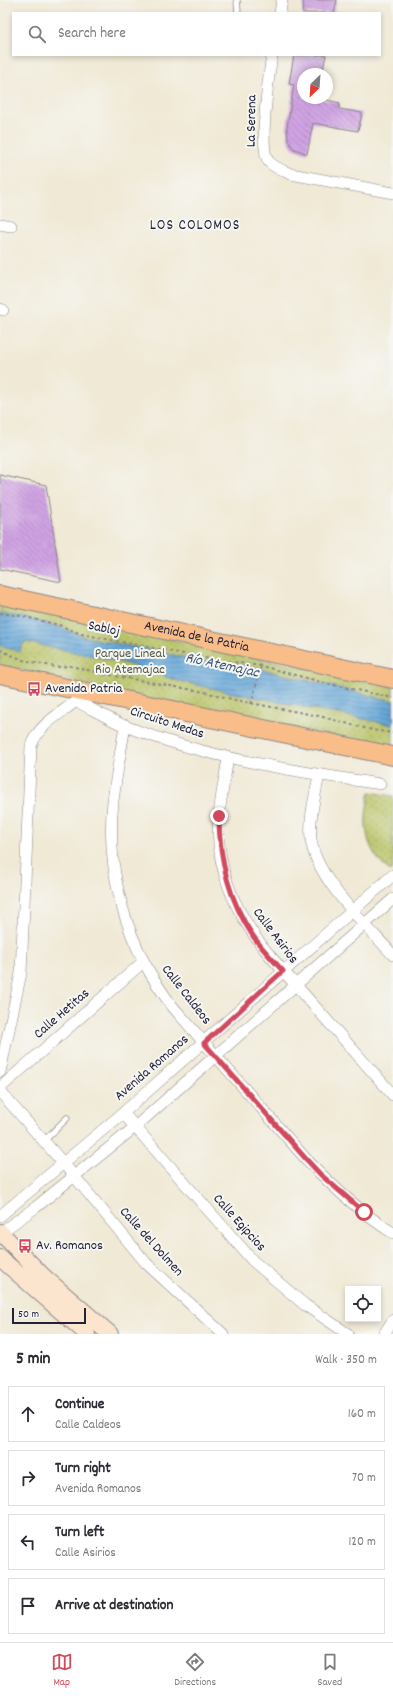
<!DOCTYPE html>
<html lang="en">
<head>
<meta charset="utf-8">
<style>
  body { margin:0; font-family:Dekko,sans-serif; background:#f7f7f7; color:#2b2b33 }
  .controls { position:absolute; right:12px; bottom:12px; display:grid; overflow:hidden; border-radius:0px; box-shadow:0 2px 6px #0003 }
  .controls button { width:36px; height:36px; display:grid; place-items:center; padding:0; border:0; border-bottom:1px solid #e1e1e2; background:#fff; color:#2b2b33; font:20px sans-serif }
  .compass { position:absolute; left:297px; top:68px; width:36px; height:36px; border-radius:50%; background:#fff; box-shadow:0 2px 6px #0003; rotate:205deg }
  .scale { position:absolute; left:12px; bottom:10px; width:74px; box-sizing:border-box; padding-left:4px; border:2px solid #22223b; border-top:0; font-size:11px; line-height:14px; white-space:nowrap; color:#22223b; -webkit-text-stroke:3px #f6f6f2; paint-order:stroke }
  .stop { position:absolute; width:12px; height:12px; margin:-9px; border:3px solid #d1495b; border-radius:50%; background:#fff }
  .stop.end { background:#d1495b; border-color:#fff; box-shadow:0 1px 4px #0008 }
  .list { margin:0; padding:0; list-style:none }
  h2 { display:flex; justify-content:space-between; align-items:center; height:52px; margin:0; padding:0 16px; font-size:17px }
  h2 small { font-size:13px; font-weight:400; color:#7c7c81 }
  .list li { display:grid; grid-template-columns:26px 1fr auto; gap:12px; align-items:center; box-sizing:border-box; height:56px; margin:0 8px 8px; padding:0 8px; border:1px solid #e1e1e2; border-radius:0px }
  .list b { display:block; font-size:15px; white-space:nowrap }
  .list p { margin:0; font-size:13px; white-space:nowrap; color:#7c7c81 }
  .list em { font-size:13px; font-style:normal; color:#7c7c81 }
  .icon { flex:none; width:22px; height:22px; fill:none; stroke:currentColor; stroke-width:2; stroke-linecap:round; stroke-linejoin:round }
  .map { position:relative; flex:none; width:393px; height:1334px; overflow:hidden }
  .search { position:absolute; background:#fff; box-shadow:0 2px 6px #0003; left:12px; right:12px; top:12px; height:44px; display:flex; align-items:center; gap:10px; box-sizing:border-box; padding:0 14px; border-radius:0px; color:#7c7c81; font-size:15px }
  .sheet { height:308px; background:#fff }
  nav { display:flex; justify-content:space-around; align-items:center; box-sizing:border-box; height:56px; border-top:1px solid #e1e1e2; background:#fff; font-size:11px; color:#7c7c81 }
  nav a { display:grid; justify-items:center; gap:2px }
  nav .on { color:#d1495b }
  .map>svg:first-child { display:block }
</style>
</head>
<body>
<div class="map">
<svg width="393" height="1334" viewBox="0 0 393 1334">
  <defs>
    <pattern id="green-dots" width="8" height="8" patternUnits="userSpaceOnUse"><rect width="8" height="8" fill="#b7c264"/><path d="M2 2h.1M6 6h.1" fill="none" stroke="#9da658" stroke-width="1.8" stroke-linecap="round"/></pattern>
    <pattern id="water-rules" width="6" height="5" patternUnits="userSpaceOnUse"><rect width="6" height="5" fill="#64a6d8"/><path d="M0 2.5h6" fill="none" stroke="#5287b0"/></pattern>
    <pattern id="building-back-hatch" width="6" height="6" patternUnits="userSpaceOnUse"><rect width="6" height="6" fill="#d0a3e3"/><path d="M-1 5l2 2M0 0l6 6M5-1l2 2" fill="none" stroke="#a884b9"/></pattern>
  </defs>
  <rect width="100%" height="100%" fill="#f6f6f2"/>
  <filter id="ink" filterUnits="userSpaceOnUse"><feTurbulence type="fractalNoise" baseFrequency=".025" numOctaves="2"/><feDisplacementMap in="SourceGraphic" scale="8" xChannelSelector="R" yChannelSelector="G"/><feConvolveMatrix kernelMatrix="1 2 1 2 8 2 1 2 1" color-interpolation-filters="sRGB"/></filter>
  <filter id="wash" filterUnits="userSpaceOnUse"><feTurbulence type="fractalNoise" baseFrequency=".012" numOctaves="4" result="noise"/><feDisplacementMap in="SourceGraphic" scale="16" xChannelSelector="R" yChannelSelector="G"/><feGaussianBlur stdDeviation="0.9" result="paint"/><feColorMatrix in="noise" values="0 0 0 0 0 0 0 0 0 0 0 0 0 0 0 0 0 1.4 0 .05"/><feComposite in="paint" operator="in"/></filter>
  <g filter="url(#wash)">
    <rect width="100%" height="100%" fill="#f0e9d5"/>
    <path fill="url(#green-dots)" stroke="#6c7250" d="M0 602 393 687V748L127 694 0 665Z
      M370 792 393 796V868L390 871C364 850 362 823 370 792Z"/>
    <path fill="url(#water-rules)" stroke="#43648a" d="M0 614 22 617 59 627 85 637 202 661 248 666 393 701V725L215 689 175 680 139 667 104 658 25 642 19 652 0 645Z"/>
    <g id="blocks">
      <path fill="url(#building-back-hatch)" d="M304 0H337L334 13H302Z
        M294 55H326L322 74H303V98H318L340 103 339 109 362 113 358 131 313 123 307 154 293 148 288 140 287 128 294 85 289 84Z
        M0 475 46 485 61 582 0 569Z"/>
    </g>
  </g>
  <g filter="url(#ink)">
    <use href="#blocks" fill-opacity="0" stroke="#898688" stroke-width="1"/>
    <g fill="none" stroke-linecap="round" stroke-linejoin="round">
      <defs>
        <path id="service" d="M237 0 238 13
          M44 1141 67 1118"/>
        <path id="minor" d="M280 13 282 0
          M272 55C269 73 258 150 269 162 275 168 284 171 291 174L393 193
          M0 224 11 226
          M0 309 3 310
          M76 701C92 709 109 719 125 726 206 758 294 771 380 784
          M125 725C121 751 116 776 113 801 105 875 128 949 173 1007L306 1159C332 1186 361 1213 393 1233
          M228 758C225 777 221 796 219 815 214 870 237 917 271 957L393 1095
          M319 775C315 796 309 818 311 839 315 878 367 926 393 955
          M0 1072 21 973 31 746C38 725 60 714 76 701
          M0 1088 143 962
          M0 1089 3 1095 64 1164 146 1263 223 1334
          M123 1113 253 1261 305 1305 348 1334
          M0 1216 123 1113 393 875
          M0 1233 36 1207 135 1127 393 899
          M384 1334 393 1320"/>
        <path id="secondary" d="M0 1232 43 1276 110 1334
          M0 1258 87 1334"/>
        <g id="primary">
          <path id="s1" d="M0 595 393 679"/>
          <path d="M0 674 393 756"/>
        </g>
      </defs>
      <use href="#service" stroke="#898688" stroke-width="7"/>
      <use href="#minor" stroke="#898688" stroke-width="12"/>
      <use href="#secondary" stroke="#898688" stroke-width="18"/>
      <use href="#primary" stroke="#898688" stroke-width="20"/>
      <path stroke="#898688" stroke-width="2" stroke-dasharray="3 3" stroke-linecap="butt" d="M0 613 21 616 59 625 81 634 204 658 261 666 329 684 393 698
        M0 650 23 660 56 667 71 666 104 674 205 692 235 700 319 716 372 730 393 733
        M251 704 261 666"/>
      <use href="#service" stroke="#fff" stroke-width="5.5"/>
      <use href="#minor" stroke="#fff" stroke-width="11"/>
      <use href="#secondary" stroke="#fce5cf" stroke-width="16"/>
      <use href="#primary" stroke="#f8bd88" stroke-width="18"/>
    </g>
  </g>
  <g fill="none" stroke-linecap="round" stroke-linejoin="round" filter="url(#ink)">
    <path stroke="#d1495b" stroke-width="5" d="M219 816C219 860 229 900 253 936 262 949 273 960 283 971L204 1043 306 1159 321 1175 364 1212"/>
  </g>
  <defs>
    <symbol id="bus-bare" viewBox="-9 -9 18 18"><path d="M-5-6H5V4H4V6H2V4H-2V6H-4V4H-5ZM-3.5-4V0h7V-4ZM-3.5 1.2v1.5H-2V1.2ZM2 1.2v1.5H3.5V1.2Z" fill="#d1495b" stroke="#f6f6f2" stroke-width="2.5" paint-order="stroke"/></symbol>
  </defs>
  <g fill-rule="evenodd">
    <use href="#bus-bare" x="24" y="679" width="20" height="20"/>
    <use href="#bus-bare" x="15" y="1236" width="20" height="20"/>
  </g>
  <g text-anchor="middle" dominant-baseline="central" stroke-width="4" stroke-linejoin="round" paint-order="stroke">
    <g font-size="14" fill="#22223b" stroke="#f6f6f2">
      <text transform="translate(252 121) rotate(-89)">La Serena</text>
      <text transform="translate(104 629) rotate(12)">Sabloj</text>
      <text stroke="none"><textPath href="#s1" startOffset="201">Avenida de la Patria</textPath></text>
      <text transform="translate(167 723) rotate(18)">Circuito Medas</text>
      <text transform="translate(275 936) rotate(53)">Calle Asirios</text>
      <text transform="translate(186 995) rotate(52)">Calle Caldeos</text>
      <text transform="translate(62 1014) rotate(-41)">Calle Hetitas</text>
      <text transform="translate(152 1068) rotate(-41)">Avenida Romanos</text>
      <text transform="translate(239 1223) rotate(48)">Calle Egipcios</text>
      <text transform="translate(151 1242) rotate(48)">Calle del Dolmen</text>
    </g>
    <g font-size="14" fill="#565a49" stroke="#f6f6f2">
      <text x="130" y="654">Parque Lineal<tspan x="130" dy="16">Rio Atemajac</tspan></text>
    </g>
    <g font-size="14" fill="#22223b" stroke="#f6f6f2" text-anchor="start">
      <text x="45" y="689">Avenida Patria</text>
      <text x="36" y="1246">Av. Romanos</text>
    </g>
    <g font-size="15" letter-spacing="1" fill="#22223b" stroke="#f6f6f2">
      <text x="195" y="226">LOS COLOMOS</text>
    </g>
    <g font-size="15" font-style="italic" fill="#3c577a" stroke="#f6f6f2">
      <text transform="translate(222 666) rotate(12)">Río Atemajac</text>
    </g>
  </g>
</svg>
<div class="controls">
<button><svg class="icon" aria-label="locate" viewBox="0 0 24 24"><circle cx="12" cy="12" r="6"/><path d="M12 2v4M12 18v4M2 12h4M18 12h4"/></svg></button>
</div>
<svg class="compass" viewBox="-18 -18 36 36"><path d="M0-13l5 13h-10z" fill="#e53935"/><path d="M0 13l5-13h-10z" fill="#7c7c81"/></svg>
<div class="scale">50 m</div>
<div class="stop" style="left:364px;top:1212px"></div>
<div class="stop end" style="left:219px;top:816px"></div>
<div class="search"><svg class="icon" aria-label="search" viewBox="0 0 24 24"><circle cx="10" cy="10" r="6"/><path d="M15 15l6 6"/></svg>Search here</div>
</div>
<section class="sheet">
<h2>5 min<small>Walk · 350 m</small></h2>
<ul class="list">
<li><svg class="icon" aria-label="ahead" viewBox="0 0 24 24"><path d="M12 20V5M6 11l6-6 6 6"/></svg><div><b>Continue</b><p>Calle Caldeos</p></div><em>160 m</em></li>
<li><svg class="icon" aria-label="right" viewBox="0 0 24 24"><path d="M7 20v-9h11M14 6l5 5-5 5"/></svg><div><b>Turn right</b><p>Avenida Romanos</p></div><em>70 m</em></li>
<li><svg class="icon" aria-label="left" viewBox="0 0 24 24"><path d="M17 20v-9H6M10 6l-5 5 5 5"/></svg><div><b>Turn left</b><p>Calle Asirios</p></div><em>120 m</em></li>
<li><svg class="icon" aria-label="arrive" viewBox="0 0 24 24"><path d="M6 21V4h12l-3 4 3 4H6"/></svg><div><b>Arrive at destination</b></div></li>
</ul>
</section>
<nav>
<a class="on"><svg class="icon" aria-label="map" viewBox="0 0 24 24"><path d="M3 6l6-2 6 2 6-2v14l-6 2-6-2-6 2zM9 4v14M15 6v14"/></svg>Map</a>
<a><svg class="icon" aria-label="directions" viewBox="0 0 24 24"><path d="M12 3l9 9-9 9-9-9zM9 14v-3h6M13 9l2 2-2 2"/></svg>Directions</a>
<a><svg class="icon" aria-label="saved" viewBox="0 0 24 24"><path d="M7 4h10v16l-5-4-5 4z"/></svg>Saved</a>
</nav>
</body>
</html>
